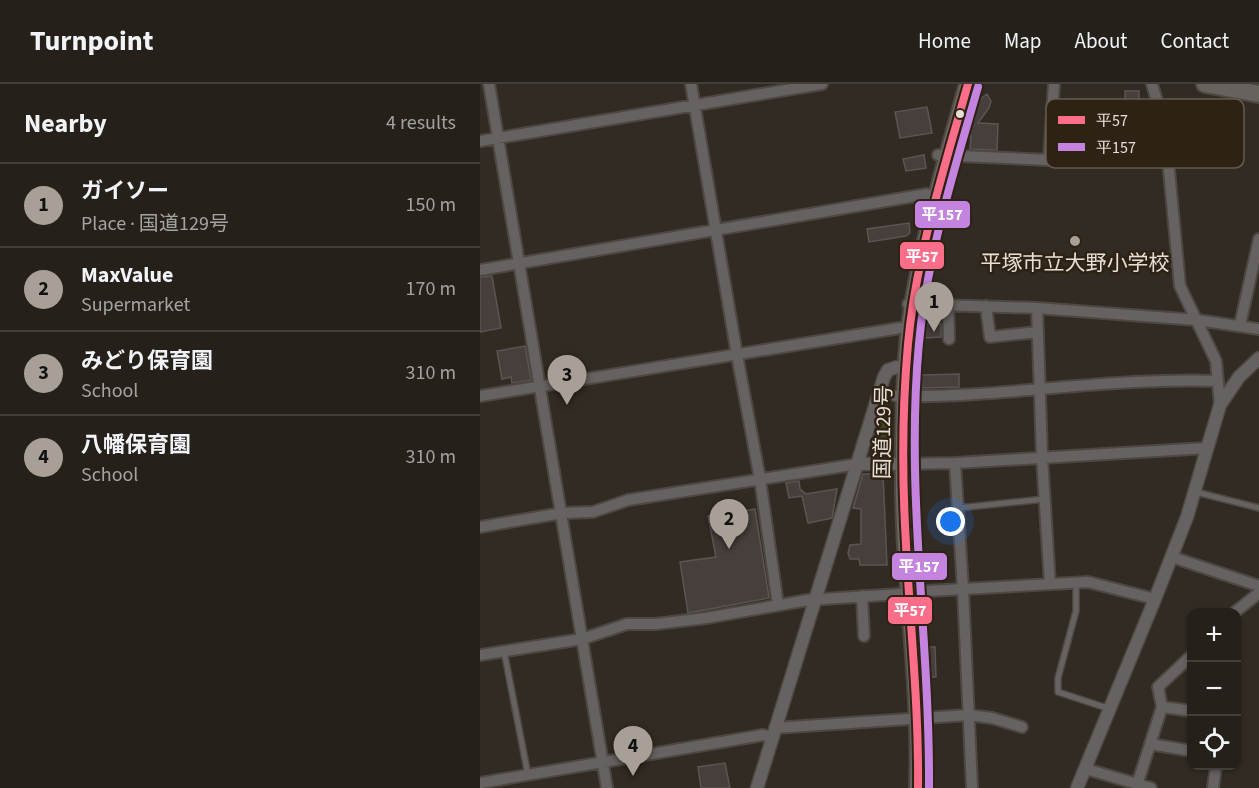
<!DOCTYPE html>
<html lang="en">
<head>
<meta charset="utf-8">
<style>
  body { margin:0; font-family:"Source Sans 3","Noto Sans JP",sans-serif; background:#322d27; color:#f1f3f6 }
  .controls { position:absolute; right:18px; bottom:18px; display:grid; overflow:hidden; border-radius:12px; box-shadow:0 2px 4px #0004 }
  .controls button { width:54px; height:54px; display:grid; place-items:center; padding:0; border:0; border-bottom:2px solid #423e39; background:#26201a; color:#f1f3f6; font:30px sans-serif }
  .you { position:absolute; left:471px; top:438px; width:21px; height:21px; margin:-15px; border:4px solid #fff; border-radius:50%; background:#1a73e8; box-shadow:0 0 0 9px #1a73e833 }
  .badge { display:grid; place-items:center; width:39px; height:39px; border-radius:50%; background:#a8a097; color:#111; font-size:20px; font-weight:700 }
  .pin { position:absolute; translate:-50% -50px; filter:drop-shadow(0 2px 3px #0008) }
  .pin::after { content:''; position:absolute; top:32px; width:21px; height:18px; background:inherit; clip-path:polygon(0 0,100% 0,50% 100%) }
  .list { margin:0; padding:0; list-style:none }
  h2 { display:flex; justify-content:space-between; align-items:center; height:78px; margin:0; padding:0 24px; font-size:26px }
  h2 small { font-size:20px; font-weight:400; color:#a4a3a2 }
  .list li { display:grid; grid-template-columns:39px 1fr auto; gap:18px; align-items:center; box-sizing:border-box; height:84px; padding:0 24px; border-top:2px solid #423e39 }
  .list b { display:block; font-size:22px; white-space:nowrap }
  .list p { margin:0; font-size:20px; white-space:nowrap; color:#a4a3a2 }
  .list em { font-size:20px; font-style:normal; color:#a4a3a2 }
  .icon { flex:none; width:33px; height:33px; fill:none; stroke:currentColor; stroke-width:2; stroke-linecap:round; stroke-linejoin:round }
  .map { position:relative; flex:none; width:779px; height:704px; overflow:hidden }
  header { display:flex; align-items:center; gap:36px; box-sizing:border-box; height:84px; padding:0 30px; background:#26201a; border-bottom:2px solid #423e39 }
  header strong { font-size:28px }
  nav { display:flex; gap:33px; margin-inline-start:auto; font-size:21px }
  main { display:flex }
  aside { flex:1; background:#26201a }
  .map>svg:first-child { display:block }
</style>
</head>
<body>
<header>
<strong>Turnpoint</strong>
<nav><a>Home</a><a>Map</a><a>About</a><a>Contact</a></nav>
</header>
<main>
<aside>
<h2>Nearby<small>4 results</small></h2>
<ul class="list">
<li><span class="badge">1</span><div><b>ガイソー</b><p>Place · 国道129号</p></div><em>150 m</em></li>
<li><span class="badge">2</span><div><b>MaxValue</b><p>Supermarket</p></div><em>170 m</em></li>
<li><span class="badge">3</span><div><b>みどり保育園</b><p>School</p></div><em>310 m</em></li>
<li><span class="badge">4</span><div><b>八幡保育園</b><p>School</p></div><em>310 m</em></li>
</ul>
</aside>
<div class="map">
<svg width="779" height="704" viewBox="0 0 779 704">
  <defs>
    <pattern id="grass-tufts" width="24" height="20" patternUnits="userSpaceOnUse" patternTransform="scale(1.5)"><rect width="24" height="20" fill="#3b4720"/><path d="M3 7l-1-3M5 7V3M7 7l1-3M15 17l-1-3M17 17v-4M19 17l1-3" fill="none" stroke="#576140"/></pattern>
  </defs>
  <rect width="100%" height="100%" fill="#322b23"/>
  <path fill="url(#grass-tufts)" d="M409 297 407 357 386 359Z"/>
  <path fill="#463f3c" stroke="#5c5452" stroke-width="1.5" d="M645 7H659V17H645Z
    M507 10 511 17 509 24 498 39 518 40 517 66 490 65 491 52 485 55 489 39 499 16Z
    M447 23 452 49 420 54 415 28Z
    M444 71 446 84 426 87 423 75Z
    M429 139 430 149 426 152 389 158 387 145Z
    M12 192 21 244 0 248V193Z
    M448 239 461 240V253L445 254 444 244Z
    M45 262 51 296 32 299 31 293 22 295 17 267Z
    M479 290V303L439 304V293L442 291Z
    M383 390H403L407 481H380L379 475H370L368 469 370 461 381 460V425L373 424Z
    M319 397 320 405 326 410 357 405 352 434 328 439 322 412 309 414 306 399Z
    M275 425 289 514 208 529 200 478 236 473 228 432Z
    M444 563H455L456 593H446Z
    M245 679 250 704H221L218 683Z"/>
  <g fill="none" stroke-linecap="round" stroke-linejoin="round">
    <defs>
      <path id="service" d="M716 408 779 424
        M478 424 565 415
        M596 499V527L578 594V608L630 625
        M24 567 48 691"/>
      <path id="minor" d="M9 0 127 704
        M211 0 257 271 280 395 298 521
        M672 0 685 44 700 202 736 277 740 321
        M572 43 685 44
        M0 57 342 0
        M458 71 569 76 574 0
        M0 186 447 110
        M428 220 557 224 717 236 779 245
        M468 221 469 255
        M506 222 510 253 558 248
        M557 224 562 373 570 500
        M760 241 779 155
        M0 312 420 244
        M416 312C523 314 630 293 737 297
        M475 379 483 505 492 704
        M418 380 475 379 727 364
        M0 443 82 429 113 428 148 416 378 380
        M692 473 779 502
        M430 508 608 498 675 515
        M382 512 384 552
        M755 528 779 509
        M0 571 102 555 147 540H176L226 534 328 516 420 510
        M682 623 712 627
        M295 644 488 631 512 634 542 643
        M670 660 712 667
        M606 685 671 704
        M0 699 283 651 292 653
        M657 701 682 623 678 603 712 571
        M733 704 736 682"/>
      <path id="tertiary" d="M378 380H415
        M277 704 404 293 408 286 417 283
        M597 704 675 515 707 433 740 321 759 293 779 274"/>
      <path id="primary" d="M725 0 779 10"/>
      <path id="trunk" d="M438 704C442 595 422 487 424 378 424 333 425 287 430 242 441 160 466 79 488 0"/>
    </defs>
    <use href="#service" stroke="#4d4841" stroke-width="8"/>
    <use href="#minor" stroke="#4d4841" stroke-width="14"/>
    <use href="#tertiary" stroke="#4d4841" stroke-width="15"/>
    <use href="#primary" stroke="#4d4841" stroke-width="20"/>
    <use href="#trunk" stroke="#4d4841" stroke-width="20"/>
    <use href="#service" stroke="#676262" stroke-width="5"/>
    <use href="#minor" stroke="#676262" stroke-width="10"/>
    <use href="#tertiary" stroke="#676262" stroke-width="12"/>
    <use href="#primary" stroke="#68625f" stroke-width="16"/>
    <use href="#trunk" stroke="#6b6462" stroke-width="16"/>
    <defs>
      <path id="bus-1" d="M438 704C439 622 430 541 426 460 422 393 422 326 428 260 436 172 464 85 488 0"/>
      <path id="bus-2" d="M449 704C450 555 425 409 439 259 447 172 474 87 498 3"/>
    </defs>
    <use href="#bus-1" stroke="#2d2213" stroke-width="12"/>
    <use href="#bus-2" stroke="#2d2213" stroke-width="12"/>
    <use href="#bus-1" stroke="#fb6d88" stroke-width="8"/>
    <use href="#bus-2" stroke="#c483df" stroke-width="8"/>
  </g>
  <circle fill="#e7dfd6" stroke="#2d2213" stroke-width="2" cx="480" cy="30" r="5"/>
  <circle fill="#a8a097" stroke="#2d2213" stroke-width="2" cx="595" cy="157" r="6"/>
  <g text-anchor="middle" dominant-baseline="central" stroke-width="5" stroke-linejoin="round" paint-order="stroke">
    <g font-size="21" fill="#e7dfd6" stroke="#2d2213">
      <text x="595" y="179">平塚市立大野小学校</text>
    </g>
    <g font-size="21" fill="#e7dfd6" stroke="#2d2213">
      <text transform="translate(403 348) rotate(-89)">国道129号</text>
    </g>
  </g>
  <rect x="566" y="15" width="198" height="69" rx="9" fill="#2d2213" stroke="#655b4e" stroke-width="1.5"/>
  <rect x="578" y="32" width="27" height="8" fill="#fb6d88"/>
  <rect x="578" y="59" width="27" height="8" fill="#c483df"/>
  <g font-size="16" fill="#e7dfd6">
    <text x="616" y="42">平57</text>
    <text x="616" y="69">平157</text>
  </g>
  <g stroke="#2d2213" stroke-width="2">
    <rect x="434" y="116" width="57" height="29" rx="6" fill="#c483df"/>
    <rect x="419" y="157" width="46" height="29" rx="6" fill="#fb6d88"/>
    <rect x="411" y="468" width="57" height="29" rx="6" fill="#c483df"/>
    <rect x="407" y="512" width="46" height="29" rx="6" fill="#fb6d88"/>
  </g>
  <g font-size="16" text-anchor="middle" font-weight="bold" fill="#fff">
    <text x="462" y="136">平157</text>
    <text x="442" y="178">平57</text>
    <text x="439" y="488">平157</text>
    <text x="430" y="532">平57</text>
  </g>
</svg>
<div class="controls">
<button>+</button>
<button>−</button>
<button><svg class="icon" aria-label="locate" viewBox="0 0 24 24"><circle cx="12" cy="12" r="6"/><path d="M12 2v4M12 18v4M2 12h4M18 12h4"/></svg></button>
</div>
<div class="you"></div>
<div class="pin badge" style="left:454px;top:248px">1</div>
<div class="pin badge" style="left:249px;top:465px">2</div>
<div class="pin badge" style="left:87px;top:321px">3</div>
<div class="pin badge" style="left:153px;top:692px">4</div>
</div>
</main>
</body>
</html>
